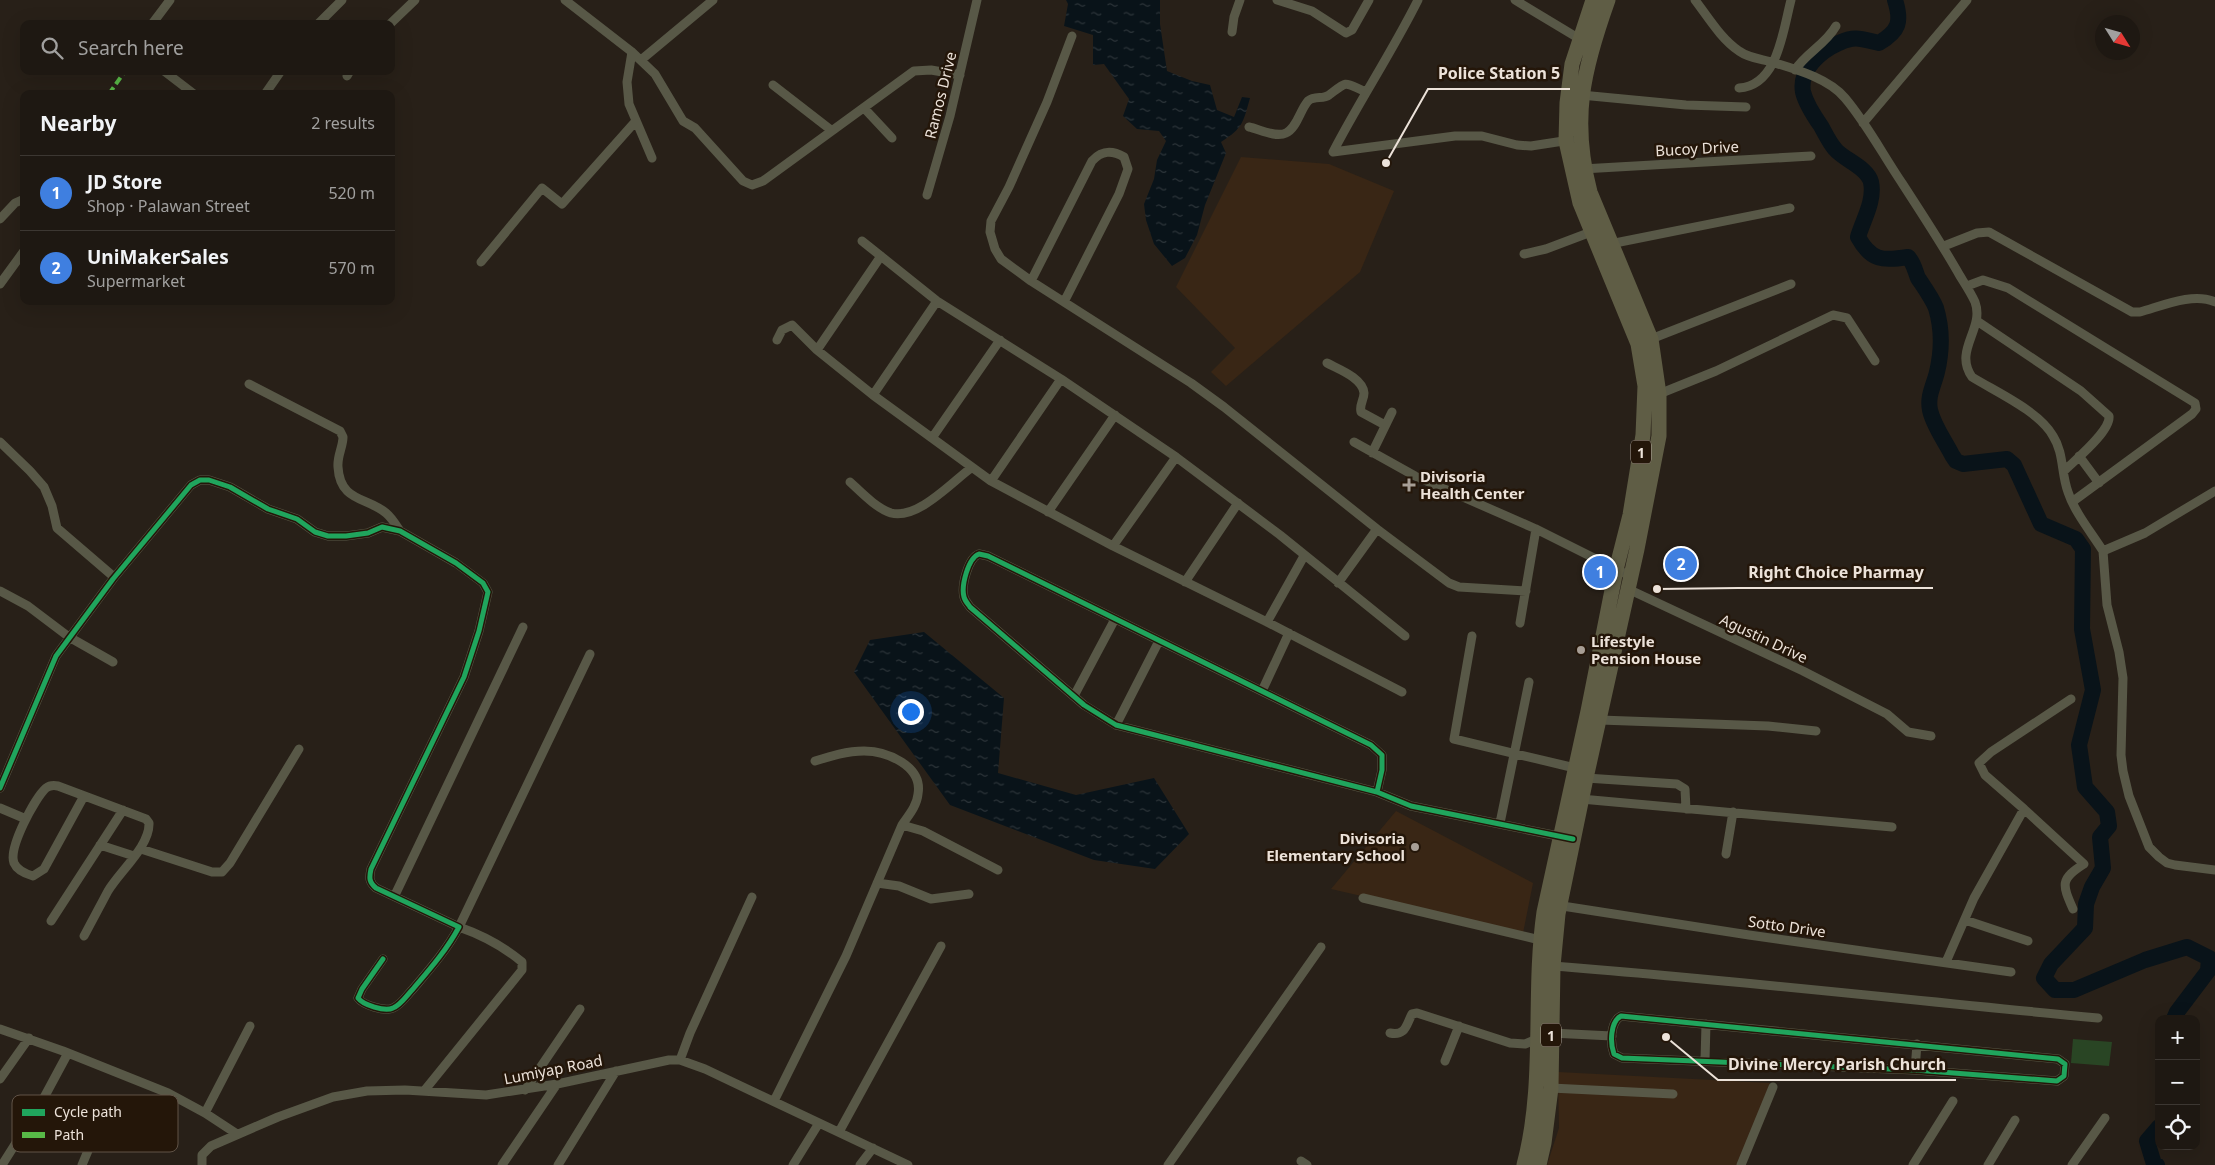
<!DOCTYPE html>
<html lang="en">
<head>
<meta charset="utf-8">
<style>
  body { margin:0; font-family:"Noto Sans",sans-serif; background:#2b2520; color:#f1f3f6 }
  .controls { position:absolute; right:15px; bottom:15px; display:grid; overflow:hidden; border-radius:10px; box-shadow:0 5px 20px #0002 }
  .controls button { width:45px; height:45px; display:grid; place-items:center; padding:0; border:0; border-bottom:1px solid #3c3732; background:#1e1812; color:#f1f3f6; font:25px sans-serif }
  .compass { position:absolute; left:2095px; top:15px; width:45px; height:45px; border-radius:50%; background:#1e1812; box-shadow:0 5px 20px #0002; rotate:127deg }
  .you { position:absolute; left:910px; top:711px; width:18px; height:18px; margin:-12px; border:4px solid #fff; border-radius:50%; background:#1a73e8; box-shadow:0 0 0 8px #1a73e833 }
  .badge { display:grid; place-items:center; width:32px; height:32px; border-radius:50%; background:#db2777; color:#fff; font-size:16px; font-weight:700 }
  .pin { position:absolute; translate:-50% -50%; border:2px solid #fff; box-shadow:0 1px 5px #0006 }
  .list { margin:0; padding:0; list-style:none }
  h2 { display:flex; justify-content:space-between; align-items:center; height:65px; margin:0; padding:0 20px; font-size:21px }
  h2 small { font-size:16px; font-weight:400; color:#a1a09f }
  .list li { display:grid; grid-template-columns:32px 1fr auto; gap:15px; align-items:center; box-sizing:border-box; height:75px; padding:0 20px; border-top:1px solid #3c3732 }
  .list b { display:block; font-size:19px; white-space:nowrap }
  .list p { margin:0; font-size:16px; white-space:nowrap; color:#a1a09f }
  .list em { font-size:16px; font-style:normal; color:#a1a09f }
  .icon { flex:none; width:28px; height:28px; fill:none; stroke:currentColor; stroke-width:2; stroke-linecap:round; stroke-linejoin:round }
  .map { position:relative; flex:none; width:2215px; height:1165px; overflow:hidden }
  .search { position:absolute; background:#1e1812; box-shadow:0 5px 20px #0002; left:20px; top:20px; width:375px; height:55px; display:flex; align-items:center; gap:12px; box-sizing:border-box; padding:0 18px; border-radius:10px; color:#a1a09f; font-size:19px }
  .panel { position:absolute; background:#1e1812; box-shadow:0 5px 20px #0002; left:20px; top:90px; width:375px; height:215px; border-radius:10px }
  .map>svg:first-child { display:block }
</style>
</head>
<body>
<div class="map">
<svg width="2215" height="1165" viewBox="0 0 2215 1165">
  <defs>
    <pattern id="water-ripples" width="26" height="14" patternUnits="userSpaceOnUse" patternTransform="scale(1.25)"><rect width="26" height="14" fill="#091319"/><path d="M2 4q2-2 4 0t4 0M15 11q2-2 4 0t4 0" fill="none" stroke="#2d353a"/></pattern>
  </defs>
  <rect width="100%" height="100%" fill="#282018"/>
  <path fill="#392615" d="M1241 157 1329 164 1394 191 1360 272 1226 386 1211 372 1235 348 1176 287Z
    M1396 811 1533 883 1523 933 1331 889Z
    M1558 1072 1770 1083 1738 1165H1547L1559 1128Z"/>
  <path fill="#294524" d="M2073 1039 2112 1042 2109 1066 2071 1063Z"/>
  <path fill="url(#water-ripples)" d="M1066 0H1160V24L1167 71 1192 81 1210 85 1217 110 1234 117 1242 97 1250 98C1243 123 1243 128 1221 142L1226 153 1205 205 1197 235 1185 258 1172 266 1154 244 1146 220 1144 204 1154 179 1157 160 1166 141 1159 131 1137 129 1123 116 1129 99 1104 64 1093 65V35L1064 26 1068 4Z
    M924 632 1004 698 998 773 1076 795 1154 778 1189 834 1155 869 1094 860 950 805 854 672 870 640Z"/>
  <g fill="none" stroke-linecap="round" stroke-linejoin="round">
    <path stroke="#091319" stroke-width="16" d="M1895 0C1902 22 1899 31 1879 43 1862 39 1855 35 1839 43 1821 51 1799 69 1803 92 1806 104 1814 116 1821 126 1825 133 1829 142 1835 149 1844 160 1867 167 1871 182 1875 201 1863 220 1858 237 1871 261 1883 261 1908 257 1914 263 1915 271 1918 278 1924 287 1932 298 1936 308 1942 328 1942 351 1937 372 1934 385 1927 396 1930 410 1933 425 1945 441 1952 455L1956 461 1963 464 2007 459 2014 465 2041 524 2076 539 2083 549 2082 629 2093 690 2079 745 2085 787 2107 812 2109 826 2100 837 2103 868 2092 887 2086 904 2085 928 2051 964 2044 978 2055 990H2074L2145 960 2187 947 2209 958 2208 971 2177 1012 2174 1019
      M2157 1165 2154 1164 2147 1141 2159 1127"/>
    <path stroke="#585847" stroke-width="9" d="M565 0 632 52 655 74 683 121 695 128 743 181 752 185 763 181 914 71 931 70 960 75
      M1277 0 1312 11 1346 33 1352 30 1369 0
      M1515 0 1583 41
      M1695 0C1708 17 1721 39 1739 51 1750 59 1763 59 1775 63 1798 70 1829 79 1845 98 1867 124 1883 155 1902 183 1922 214 1942 244 1960 276 1965 284 1971 293 1975 302 1985 329 1953 350 1972 377 1996 392 2039 411 2053 436 2064 453 2061 473 2068 492 2075 513 2091 532 2103 551L2145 533 2215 491
      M152 24 170 0
      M318 24 342 0
      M390 24 415 0
      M1232 32 1234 17 1240 0
      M1072 36 1047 102 1009 187 991 221 990 232 995 249 1001 259 1031 281 1191 383 1224 407 1377 529 1338 583
      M632 52 627 82 629 104 652 158
      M641 60 713 0
      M1795 70C1806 53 1826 44 1836 26
      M164 71 194 94
      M347 76 350 71
      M773 85 831 130
      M1739 88C1778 86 1783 30 1791 0
      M265 94 281 71
      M1581 95 1686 105 1746 107
      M864 108 892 138
      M1863 123 1967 0
      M1249 127C1259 129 1276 138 1286 133 1297 128 1300 110 1308 101 1315 95 1323 100 1329 95 1349 80 1343 82 1366 92
      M1333 152 1455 136H1482L1517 145 1531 146 1570 140
      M1333 152C1360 100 1392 52 1418 0
      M1582 169 1811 156
      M927 195 950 116 977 0
      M0 219 15 203 24 199
      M862 241 937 301 1061 379 1176 457 1280 535 1405 636
      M1610 244 1790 208
      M1944 246 1977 233 1989 232 2132 312H2140C2162 306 2193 292 2215 302
      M1524 254 1546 249 1591 232
      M881 256 817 350 873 395 991 481 1113 546 1267 622 1402 692
      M481 262 542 188 562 204 635 122
      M1031 281 1092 161C1102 150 1112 150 1124 157L1128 169 1119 194 1064 302
      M0 284 24 251
      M1967 286 1983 280 2008 288 2195 403 2196 409 2192 414 2072 502
      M1977 321 2081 391 2109 416C2111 431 2075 460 2064 471
      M1651 339 1791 284
      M777 340 782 330 792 325 817 350
      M1327 363C1338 369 1363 378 1364 393 1364 400 1359 405 1361 412L1385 425
      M249 384 340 431 343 437C343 447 337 456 338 467 340 502 367 497 386 513 392 518 396 525 400 531
      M1659 394 1716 371 1833 315 1847 318 1875 361
      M873 395 937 301
      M932 438 1000 340
      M0 442 30 471 44 487 52 506 57 528 114 577
      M1354 442 1415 476 1536 529 1630 576
      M1372 453 1392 412
      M2079 456 2099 483
      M991 481 1061 379
      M850 482C862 493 876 508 891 513 917 520 951 483 971 468
      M1048 512 1115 415
      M1377 529 1449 583 1459 587 1526 591
      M1113 546 1176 457
      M2103 551 2107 605 2119 652 2123 678 2121 755 2123 771 2129 796 2149 847 2159 857 2167 863 2175 865 2215 870
      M1185 582 1238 503
      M1628 589 1803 671 1887 714 1908 732 1931 736
      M0 591 28 606 69 637 113 662
      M1267 622 1304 556
      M1520 623 1536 529
      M1472 636 1454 739 1575 768
      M1262 691 1289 633
      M1074 696 1115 619
      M1600 720 1768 726 1816 731
      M1116 725 1159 641
      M815 761C831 756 847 751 864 751 887 751 923 766 918 794 917 806 908 816 902 825
      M1586 778 1677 784 1685 789 1686 809
      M0 788 56 656 113 579 191 485 200 480H209L230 487 268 509 297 519 315 532 328 536H346L368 533 382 527 400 531 456 563 483 583 488 592 479 631 464 677 371 869C369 878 369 882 376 888L459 927C446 951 430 969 413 989 407 995 401 1005 393 1008 385 1012 363 1005 358 998L362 989 383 959
      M1377 792 1382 770V755L1371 745 988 556 979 554C968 558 961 586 964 597 965 601 968 604 970 607L1084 705 1116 725 1377 792 1411 806 1563 837
      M84 796 44 869 33 876C26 874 17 870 14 863 8 848 35 798 46 788 50 785 53 785 58 786L146 819 149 823C150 846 120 871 108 891 100 906 92 921 84 936
      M1581 799 1892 827
      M0 808 26 819
      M2024 809 2084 864C2060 879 2062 884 2073 909
      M1500 823 1529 682
      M100 845 134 856
      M141 849 212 872H222L230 863 299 749
      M1726 854 1733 812
      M877 883 899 886 931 899 969 894
      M395 895 523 627
      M1363 898 1540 940
      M1556 905 1749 935 2011 972
      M1965 920 2028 941
      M51 921 123 810
      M1946 962 1974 898 2024 809 1985 775 1979 763 1991 752 2071 699
      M1553 966C1735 980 1916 1001 2098 1018
      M1621 1016 2058 1059 2065 1064 2064 1076 2057 1081 1915 1070 1622 1058 1614 1054C1610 1043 1610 1022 1621 1016Z
      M0 1029 63 1051 168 1093 205 1113 237 1134
      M1390 1033C1406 1036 1406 1025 1412 1014L1417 1013 1510 1043 1525 1044 1551 1033 1612 1036
      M680 1060 690 1033 752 897
      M1705 1060 1706 1024
      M1445 1061 1459 1026
      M1915 1070 1917 1044
      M0 1079 29 1038
      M1551 1088 1673 1094
      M525 1090 580 1009
      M424 1091 522 970V962C503 946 482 935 459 927L590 654
      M774 1101 846 956 902 825 923 831 998 870
      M40 1105 89 1135 90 1146 82 1165
      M205 1113 250 1026
      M839 1132 941 946
      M1301 1161 1307 1165
      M2 1165 40 1105 68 1053
      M202 1165V1155L211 1146 278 1117 333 1097 367 1091 405 1090 486 1095 557 1084 669 1060H680L705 1069 908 1165
      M502 1165 557 1084
      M558 1165 616 1071
      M793 1165 819 1123
      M860 1165 873 1148
      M1168 1165 1321 947
      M1741 1165 1773 1087
      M1913 1165 1953 1101
      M1988 1165 2015 1120
      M2072 1165 2105 1118"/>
    <path stroke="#5f5d45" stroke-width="15" d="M1524 1165C1546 1082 1532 996 1544 912L1588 711 1616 570 1630 515 1643 435 1645 386 1638 344 1580 203 1566 141 1567 103 1572 64 1593 0
      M1539 1165 1544 1143 1551 1088 1553 966 1558 914 1586 778 1637 549 1659 436V394L1651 339 1590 192C1571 119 1583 70 1608 0"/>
    <path stroke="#58b947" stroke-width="4" stroke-dasharray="8 4" stroke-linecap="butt" d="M109 94 125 71"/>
    <defs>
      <path id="cycleway" d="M0 788 56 656 113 579 191 485 200 480H209L230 487 268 509 297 519 315 532 328 536H346L368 533 382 527 400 531 456 563 483 583 488 592 479 631 464 677 371 869C369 878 369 882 376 888L459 927C446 951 430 969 413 989 407 995 401 1005 393 1008 385 1012 363 1005 358 998L362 989 383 959
        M1377 792 1382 770V755L1371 745 988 556 979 554C968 558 961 586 964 597 965 601 968 604 970 607L1084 705 1116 725 1377 792 1411 806 1573 839
        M1621 1016 2058 1059 2065 1064 2064 1076 2057 1081 1915 1070 1622 1058 1614 1054C1610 1043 1610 1022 1621 1016Z"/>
    </defs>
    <use href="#cycleway" stroke="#241609" stroke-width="8"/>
    <use href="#cycleway" stroke="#20a55d" stroke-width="5"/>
  </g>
  <g fill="#a79e95" stroke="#241609" stroke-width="2">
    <path d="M1406.5 477.5h5v5h5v5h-5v5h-5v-5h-5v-5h5z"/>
    <circle cx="1581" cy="650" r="5"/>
    <circle cx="1415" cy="847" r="5"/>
  </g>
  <g text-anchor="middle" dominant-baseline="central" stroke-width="5" stroke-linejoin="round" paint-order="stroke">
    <g fill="#241609" stroke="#b0a59b" stroke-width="1">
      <rect x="1631" y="440.5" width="20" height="23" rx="4"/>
      <rect x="1541" y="1023.5" width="20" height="23" rx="4"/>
    </g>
    <g font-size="14" font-weight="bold" fill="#ece2d9">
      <text x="1641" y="452">1</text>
      <text x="1551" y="1035">1</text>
    </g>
    <g font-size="15" fill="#ece2d9" stroke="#241609">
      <text transform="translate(940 95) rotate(-76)">Ramos Drive</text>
      <text transform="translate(1697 148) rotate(-3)">Bucoy Drive</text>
      <text transform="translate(1764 638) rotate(25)">Agustin Drive</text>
      <text transform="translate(1787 926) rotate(8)">Sotto Drive</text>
      <text transform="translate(553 1069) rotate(-11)">Lumiyap Road</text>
    </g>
    <g font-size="15" font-weight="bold" fill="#ece2d9" stroke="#241609" text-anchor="start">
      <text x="1420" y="476">Divisoria<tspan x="1420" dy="17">Health Center</tspan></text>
      <text x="1591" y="641">Lifestyle<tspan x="1591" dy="17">Pension House</tspan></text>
      <text x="1405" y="838" text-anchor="end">Divisoria<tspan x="1405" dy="17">Elementary School</tspan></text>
    </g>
  </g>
  <rect x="12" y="1095" width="166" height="57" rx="8" fill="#241609" stroke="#605347" stroke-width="1"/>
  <rect x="22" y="1109" width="23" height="7" fill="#20a55d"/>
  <rect x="22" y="1132" width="23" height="6" fill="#58b947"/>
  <g font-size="14" fill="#ece2d9">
    <text x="54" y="1117">Cycle path</text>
    <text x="54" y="1140">Path</text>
  </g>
  <path fill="none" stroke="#ece2d9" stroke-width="2" d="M1386 163L1428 89H1570M1657 589L1738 588H1933M1666 1037L1718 1080H1956"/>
  <g fill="#ece2d9" stroke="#241609" stroke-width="2">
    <circle cx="1386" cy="163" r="5"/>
    <circle cx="1657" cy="589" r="5"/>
    <circle cx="1666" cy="1037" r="5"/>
  </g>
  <g font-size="16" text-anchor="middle" font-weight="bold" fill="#ece2d9" stroke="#241609" stroke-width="5" stroke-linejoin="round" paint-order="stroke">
    <text x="1499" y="79">Police Station 5</text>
    <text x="1836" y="578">Right Choice Pharmay</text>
    <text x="1837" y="1070">Divine Mercy Parish Church</text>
  </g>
</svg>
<div class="controls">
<button>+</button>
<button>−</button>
<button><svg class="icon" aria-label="locate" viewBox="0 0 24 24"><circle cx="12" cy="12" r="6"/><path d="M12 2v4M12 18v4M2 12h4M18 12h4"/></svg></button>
</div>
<svg class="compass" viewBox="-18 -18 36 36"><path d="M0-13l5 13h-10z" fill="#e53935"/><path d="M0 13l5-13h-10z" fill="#a1a09f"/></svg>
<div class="you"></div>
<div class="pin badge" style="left:1600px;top:572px;background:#3f7fe0">1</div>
<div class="pin badge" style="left:1681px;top:564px;background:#3f7fe0">2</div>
<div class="search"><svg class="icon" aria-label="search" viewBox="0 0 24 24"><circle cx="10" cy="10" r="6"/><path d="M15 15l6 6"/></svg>Search here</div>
<section class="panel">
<h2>Nearby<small>2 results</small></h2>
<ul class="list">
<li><span class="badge" style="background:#3f7fe0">1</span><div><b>JD Store</b><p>Shop · Palawan Street</p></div><em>520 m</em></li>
<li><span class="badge" style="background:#3f7fe0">2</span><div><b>UniMakerSales</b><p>Supermarket</p></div><em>570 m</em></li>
</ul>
</section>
</div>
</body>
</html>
